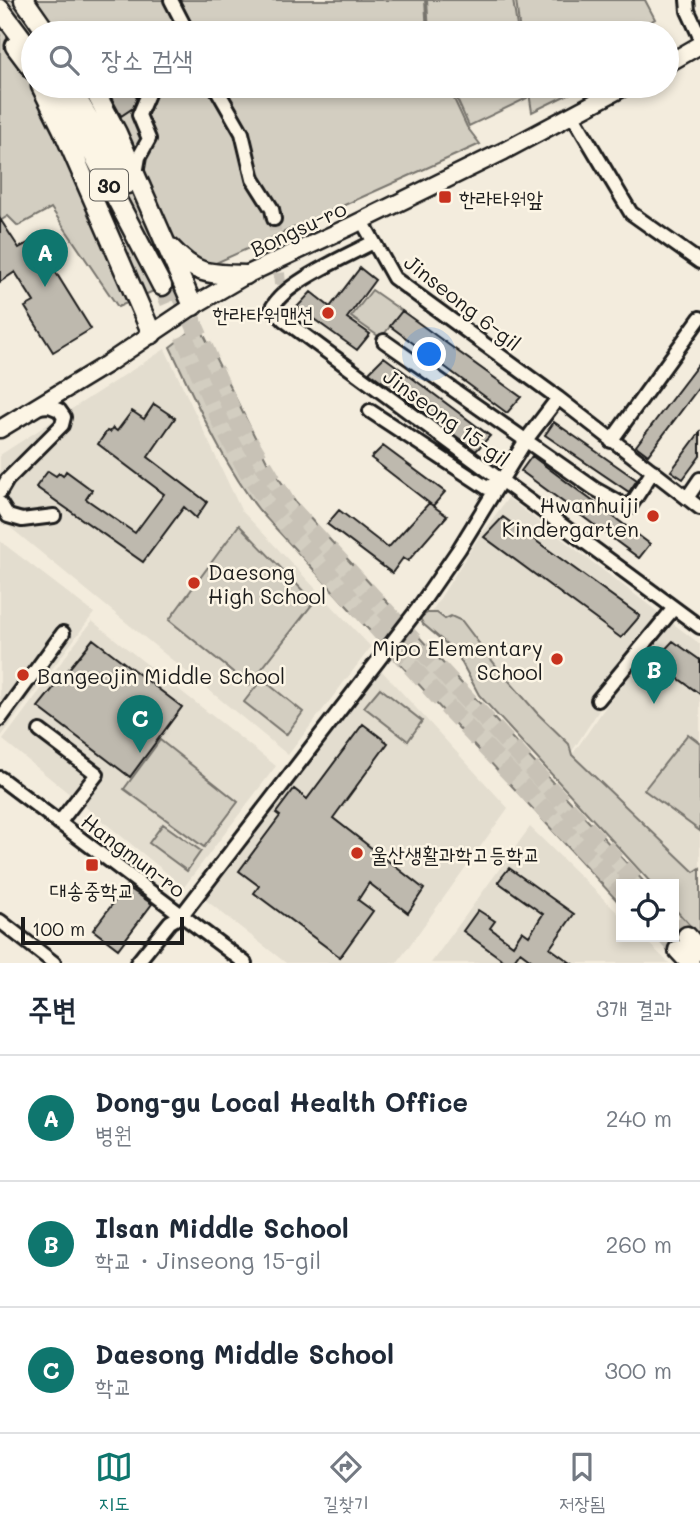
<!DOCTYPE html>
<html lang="ko">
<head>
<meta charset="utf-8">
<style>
  body { margin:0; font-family:Mali,"Poor Story",sans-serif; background:#f6f6f7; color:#1f2937 }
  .controls { position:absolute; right:21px; bottom:21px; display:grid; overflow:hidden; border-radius:0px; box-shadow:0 4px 10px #0003 }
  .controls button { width:63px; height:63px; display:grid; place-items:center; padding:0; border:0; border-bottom:2px solid #e0e1e3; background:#fff; color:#1f2937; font:35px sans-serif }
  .scale { position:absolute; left:21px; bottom:18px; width:163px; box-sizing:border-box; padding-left:7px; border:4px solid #1c1c1c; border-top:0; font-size:19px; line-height:24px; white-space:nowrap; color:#1c1c1c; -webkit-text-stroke:5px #fcf5e5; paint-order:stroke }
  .you { position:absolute; left:430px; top:355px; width:24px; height:24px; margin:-18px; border:5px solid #fff; border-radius:50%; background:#1a73e8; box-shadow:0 0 0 10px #1a73e833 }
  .badge { display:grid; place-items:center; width:46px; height:46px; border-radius:50%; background:#0f766e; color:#fff; font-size:23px; font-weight:700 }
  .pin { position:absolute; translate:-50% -58px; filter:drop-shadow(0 2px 4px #0008) }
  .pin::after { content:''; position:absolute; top:37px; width:24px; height:21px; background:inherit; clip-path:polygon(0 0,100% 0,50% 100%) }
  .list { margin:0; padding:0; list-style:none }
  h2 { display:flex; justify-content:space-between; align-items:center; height:91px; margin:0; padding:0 28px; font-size:30px }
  h2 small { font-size:23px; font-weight:400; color:#747a83 }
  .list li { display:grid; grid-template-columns:46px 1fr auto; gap:21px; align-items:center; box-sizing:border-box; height:126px; padding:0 28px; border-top:2px solid #e0e1e3 }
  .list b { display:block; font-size:26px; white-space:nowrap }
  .list p { margin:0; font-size:23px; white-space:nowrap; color:#747a83 }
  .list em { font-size:23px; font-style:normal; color:#747a83 }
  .icon { flex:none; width:38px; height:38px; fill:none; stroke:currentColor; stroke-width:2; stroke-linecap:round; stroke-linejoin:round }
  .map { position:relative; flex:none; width:700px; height:963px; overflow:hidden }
  .search { position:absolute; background:#fff; box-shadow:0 4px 10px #0003; left:21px; right:21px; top:21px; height:77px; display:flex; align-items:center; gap:18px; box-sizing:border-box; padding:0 24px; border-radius:38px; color:#747a83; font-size:26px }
  .sheet { height:469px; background:#fff }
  nav { display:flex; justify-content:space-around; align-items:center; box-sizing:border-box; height:98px; border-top:2px solid #e0e1e3; background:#fff; font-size:19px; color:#747a83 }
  nav a { display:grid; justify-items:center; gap:4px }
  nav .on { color:#0f766e }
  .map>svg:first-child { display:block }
</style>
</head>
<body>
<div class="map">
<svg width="700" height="963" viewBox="0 0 700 963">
  <rect width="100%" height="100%" fill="#f3ecdd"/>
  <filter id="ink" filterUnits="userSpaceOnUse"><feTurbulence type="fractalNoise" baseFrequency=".0143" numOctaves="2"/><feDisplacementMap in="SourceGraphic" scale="14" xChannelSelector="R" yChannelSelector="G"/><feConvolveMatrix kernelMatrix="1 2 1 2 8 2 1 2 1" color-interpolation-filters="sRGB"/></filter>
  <g filter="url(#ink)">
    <path fill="#e3ddcf" d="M165 349 241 510 371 647 288 755 0 519V455Z
      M508 498 700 644V868L694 872 572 755 642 655 607 698 571 753 430 614 477 540Z
      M0 541 94 613 0 738Z
      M92 621 276 766 184 887 3 740Z
      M381 670 508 808 397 963H286L203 898Z
      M530 827 621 916V937H642L669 963H431Z"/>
    <path fill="#d3cec1" stroke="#78756e" stroke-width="2" d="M0 0H425L427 33H33V86H448L467 127 480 144 118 307 51 208 18 226 8 216 0 221Z
      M427 0H513L518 33H429Z
      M516 0H645L655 19 631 33H520Z
      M451 86H525L527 98 469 126Z
      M528 86H585L532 112Z
      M372 290 402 311 381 338 351 317Z
      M199 325 268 463 296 503 646 884H621V905L259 510C221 461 197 403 170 347Z
      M239 525 314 602 249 685 169 620Z
      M427 613H437L445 619 451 616 462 621 497 667 537 713 569 744 572 755 694 872 700 868V937L674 908V884H652L479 695 456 652 423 624 420 618Z
      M262 679 303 712 286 735 244 702Z
      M380 688 422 721 408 741 364 707Z
      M688 734 700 743V831L644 790Z
      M160 740 238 802 204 847 124 789Z
      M163 824 201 851 187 871 149 843Z"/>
    <path fill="#beb9ae" stroke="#1c1c1c" stroke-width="2" d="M109 86H128L137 98 133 108 121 116 106 88Z
      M0 219 19 248 35 239 91 329 53 352 25 307 34 302 15 272 0 282Z
      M360 268 375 280 347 318 370 334 357 350 297 307 311 292 330 307Z
      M402 311 521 397 507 413 390 326Z
      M384 357 490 436 476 451 413 404 369 372Z
      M700 362V386L648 455 636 446Z
      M154 404 175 418 148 457 207 502 196 518 184 507 143 562 36 487 48 471 56 476 59 473 63 476 66 471 92 490 86 499 135 533 164 494 98 444 107 431 110 432 113 428 117 431 132 411 144 419Z
      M554 422 637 480 629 492 545 435Z
      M700 432V456L683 479 671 471Z
      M383 446 445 492 433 506 371 458Z
      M532 456 650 544 639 558 521 471Z
      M429 503 447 516 408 561 403 558 392 573 327 524 339 510 388 548Z
      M503 517 640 616 621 638 484 537Z
      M93 639 182 707 130 777 38 707Z
      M673 641 700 660V694L654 661Z
      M363 724 388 743 333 818 424 889 408 913 369 883 358 900 373 911 340 957 254 893 259 886 239 871 280 816 276 813 294 789 307 799Z
      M509 868 574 914 550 948 571 963H535L520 952 512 963H507L463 931 478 910 495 921 490 928 513 945 522 931 529 936 543 914 498 882Z
      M126 886 152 904 118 949 93 930Z"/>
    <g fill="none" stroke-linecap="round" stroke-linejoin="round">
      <path stroke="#c8c2b6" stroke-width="12" stroke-dasharray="12 6" stroke-linecap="butt" d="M274 219 281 295"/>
      <path stroke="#c8c2b6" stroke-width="18" stroke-dasharray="18 9" stroke-linecap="butt" d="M162 286 223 427 247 470 275 513 449 709 621 890
        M181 295 236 419 287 504 638 884
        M674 922 687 936
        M666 937 678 950"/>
      <defs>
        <path id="minor" d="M171 0 188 33
          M687 0 688 11 700 37
          M215 86 242 133 253 179 272 209 274 219
          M572 114 631 213 700 262
          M136 174 139 157 149 139 139 115 148 94 142 86
          M362 221 394 278 558 398 700 508
          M373 242C346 257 285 282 272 308L284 320 700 627
          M384 341 595 489 629 508 653 471
          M370 411 487 488 500 480
          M611 441 700 318
          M0 492 7 480 62 425 64 417 59 410 49 406 37 407
          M687 498 700 479
          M0 503 8 516 22 520 54 516
          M598 700 674 608
          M0 719 63 633
          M40 731 97 774 59 823
          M0 778 245 963
          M0 921 54 963
          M137 963 170 922 182 915 417 610 459 549 526 440 558 398"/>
        <path id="major" d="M667 64 700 45
          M0 429 107 364 193 306 246 275 351 226 504 151 626 86"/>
        <path id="highway" d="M24 0 47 33
          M0 9 33 53
          M15 46 33 70
          M41 86 62 128 152 334
          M54 86 70 110 162 286
          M70 86 127 184
          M92 86 117 133 193 306
          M171 248C197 276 209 274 246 275
          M687 936 700 951
          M678 950 690 963"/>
      </defs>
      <use href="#minor" stroke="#1c1c1c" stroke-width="18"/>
      <use href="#major" stroke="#1c1c1c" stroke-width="21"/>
      <use href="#highway" stroke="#1c1c1c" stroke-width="23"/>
      <use href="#minor" stroke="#fcf5e5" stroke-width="12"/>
      <use href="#major" stroke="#fcf5e5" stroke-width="16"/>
      <use href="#highway" stroke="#fcf5e5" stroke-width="18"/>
    </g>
  </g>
  <g fill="#c8321e" stroke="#fcf5e5" stroke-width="2.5">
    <rect x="438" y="190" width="14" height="14" rx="3.5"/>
    <circle cx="328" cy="313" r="7"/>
    <circle cx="653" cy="516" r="7"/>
    <circle cx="194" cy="583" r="7"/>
    <circle cx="557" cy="659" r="7"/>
    <circle cx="23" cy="675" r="7"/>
    <circle cx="357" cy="853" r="7"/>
    <rect x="85" y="858" width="14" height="14" rx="3.5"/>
  </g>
  <g text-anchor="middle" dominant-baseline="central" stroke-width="5" stroke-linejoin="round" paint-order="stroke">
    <rect fill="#fcf5e5" stroke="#5f5d58" stroke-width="2" x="90" y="169.5" width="38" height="31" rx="5"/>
    <g font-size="19" font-weight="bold" fill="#1c1c1c">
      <text x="109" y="185">30</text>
    </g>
    <g font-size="21" fill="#1c1c1c" stroke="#fcf5e5" text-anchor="start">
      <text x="459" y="197">한라타워앞</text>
      <text x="314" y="313" text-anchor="end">한라타워맨션</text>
      <text x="639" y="504" text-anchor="end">Hwanhuiji<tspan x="639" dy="24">Kindergarten</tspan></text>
      <text x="208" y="571">Daesong<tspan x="208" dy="24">High School</tspan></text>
      <text x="543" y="647" text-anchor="end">Mipo Elementary<tspan x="543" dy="24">School</tspan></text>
      <text x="37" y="675">Bangeojin Middle School</text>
      <text x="371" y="853">울산생활과학고등학교</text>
      <text x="92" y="889" text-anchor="middle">대송중학교</text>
    </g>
    <g font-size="21" fill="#1c1c1c" stroke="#fcf5e5">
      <text transform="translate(298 228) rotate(-25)">Bongsu-ro</text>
      <text transform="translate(463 302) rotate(38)">Jinseong 6-gil</text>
      <text transform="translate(447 417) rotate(36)">Jinseong 15-gil</text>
      <text transform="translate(134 855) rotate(37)">Hangmun-ro</text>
    </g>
  </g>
</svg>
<div class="controls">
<button><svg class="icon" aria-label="locate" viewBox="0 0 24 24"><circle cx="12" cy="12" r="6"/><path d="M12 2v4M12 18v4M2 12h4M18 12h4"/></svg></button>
</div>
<div class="scale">100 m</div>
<div class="you"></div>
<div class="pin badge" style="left:45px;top:287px">A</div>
<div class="pin badge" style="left:654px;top:704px">B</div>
<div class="pin badge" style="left:140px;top:753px">C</div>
<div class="search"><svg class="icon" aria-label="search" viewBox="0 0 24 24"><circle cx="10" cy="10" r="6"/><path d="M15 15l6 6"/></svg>장소 검색</div>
</div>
<section class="sheet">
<h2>주변<small>3개 결과</small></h2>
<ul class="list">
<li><span class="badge">A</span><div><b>Dong-gu Local Health Office</b><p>병원</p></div><em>240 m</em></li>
<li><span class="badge">B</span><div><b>Ilsan Middle School</b><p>학교 · Jinseong 15-gil</p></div><em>260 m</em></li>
<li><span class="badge">C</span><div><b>Daesong Middle School</b><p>학교</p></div><em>300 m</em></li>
</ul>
</section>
<nav>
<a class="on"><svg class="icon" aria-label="map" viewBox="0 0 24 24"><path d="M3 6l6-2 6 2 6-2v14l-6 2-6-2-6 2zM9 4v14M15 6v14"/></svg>지도</a>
<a><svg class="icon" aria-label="directions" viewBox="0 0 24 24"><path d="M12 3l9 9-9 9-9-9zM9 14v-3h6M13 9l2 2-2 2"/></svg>길찾기</a>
<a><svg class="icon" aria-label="saved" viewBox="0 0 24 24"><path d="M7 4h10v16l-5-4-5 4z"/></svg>저장됨</a>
</nav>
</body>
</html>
